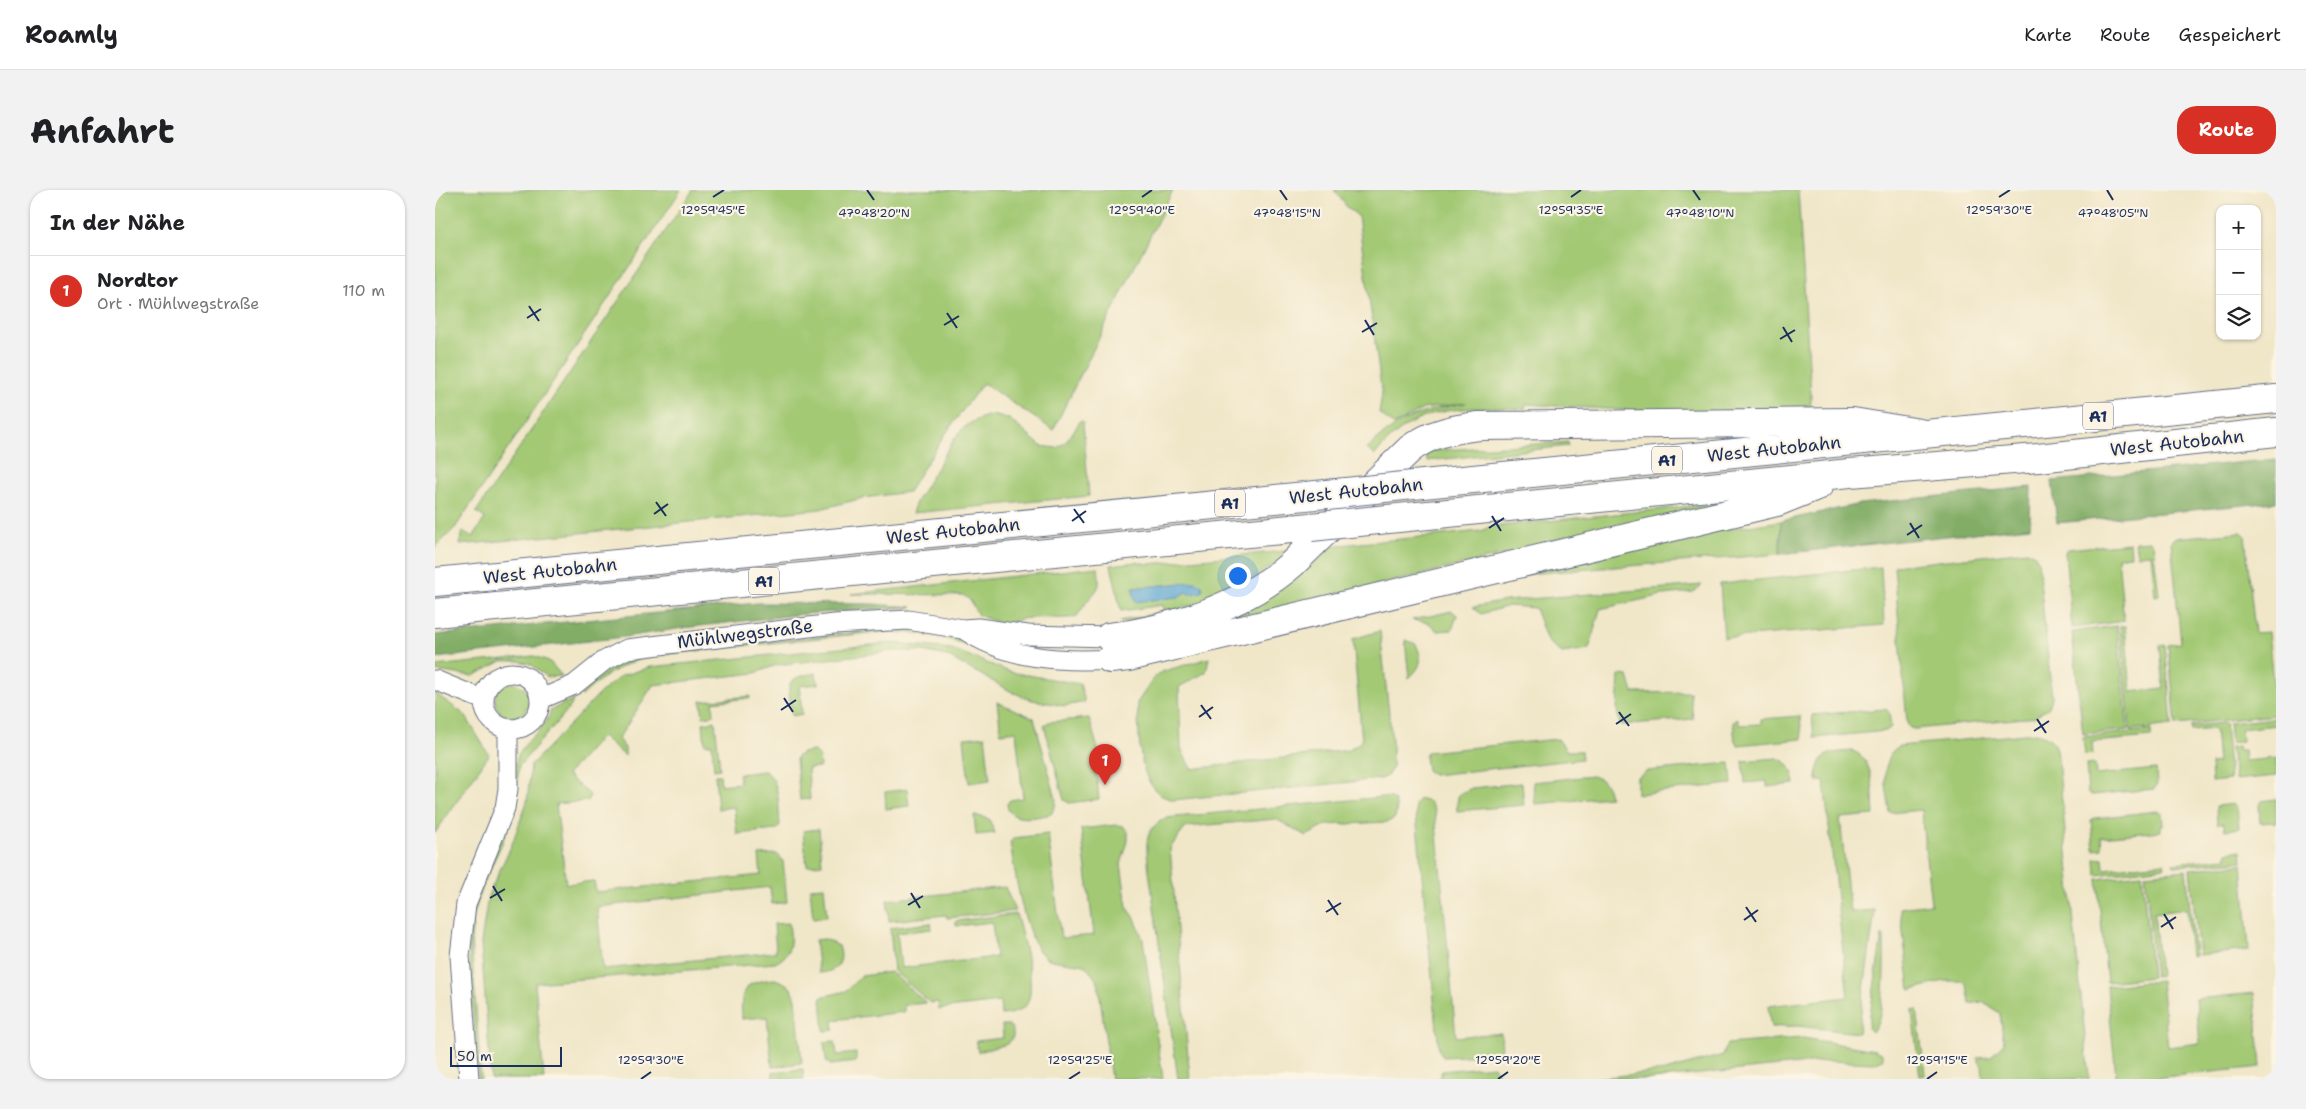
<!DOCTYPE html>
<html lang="de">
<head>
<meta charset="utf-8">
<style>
  body { margin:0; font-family:"Shantell Sans",sans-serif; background:#f2f2f2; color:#202124 }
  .controls { position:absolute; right:15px; top:15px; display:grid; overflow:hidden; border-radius:10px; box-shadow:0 1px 4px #0004 }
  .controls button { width:45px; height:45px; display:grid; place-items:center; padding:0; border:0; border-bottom:1px solid #e0e0e0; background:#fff; color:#202124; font:25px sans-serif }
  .scale { position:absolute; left:15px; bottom:12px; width:112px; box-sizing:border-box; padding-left:5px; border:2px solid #1b2f5e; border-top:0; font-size:14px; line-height:18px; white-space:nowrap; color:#1b2f5e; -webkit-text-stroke:4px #fcf5e5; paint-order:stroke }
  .you { position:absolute; left:802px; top:385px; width:18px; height:18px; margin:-12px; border:4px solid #fff; border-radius:50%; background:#1a73e8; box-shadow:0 0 0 8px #1a73e833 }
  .badge { display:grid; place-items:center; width:32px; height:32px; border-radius:50%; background:#d93025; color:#fff; font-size:16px; font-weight:700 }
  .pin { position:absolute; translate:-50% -41px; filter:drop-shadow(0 1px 2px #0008) }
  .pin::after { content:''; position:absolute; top:26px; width:18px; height:15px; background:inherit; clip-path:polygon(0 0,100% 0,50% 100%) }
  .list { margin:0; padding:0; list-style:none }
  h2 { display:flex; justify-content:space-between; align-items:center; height:65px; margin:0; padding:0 20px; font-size:21px }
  h2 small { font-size:16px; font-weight:400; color:#757577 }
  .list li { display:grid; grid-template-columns:32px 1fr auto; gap:15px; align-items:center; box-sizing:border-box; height:70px; padding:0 20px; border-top:1px solid #e0e0e0 }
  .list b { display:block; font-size:19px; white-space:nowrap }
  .list p { margin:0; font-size:16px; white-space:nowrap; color:#757577 }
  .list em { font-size:16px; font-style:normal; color:#757577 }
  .icon { flex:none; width:28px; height:28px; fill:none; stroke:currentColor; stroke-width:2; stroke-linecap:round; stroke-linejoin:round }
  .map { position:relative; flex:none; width:1841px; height:889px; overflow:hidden; border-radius:20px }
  header { display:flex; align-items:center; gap:30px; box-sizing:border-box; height:70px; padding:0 25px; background:#fff; border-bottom:1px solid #e0e0e0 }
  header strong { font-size:24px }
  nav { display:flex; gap:28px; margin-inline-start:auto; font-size:18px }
  .intro { display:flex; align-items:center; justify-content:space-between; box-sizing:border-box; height:120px; padding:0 30px }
  h1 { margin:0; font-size:35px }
  .button { padding:12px 22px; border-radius:20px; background:#d93025; color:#fff; font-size:18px; font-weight:700 }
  main { display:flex; gap:30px; padding:0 30px }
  aside { flex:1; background:#fff; border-radius:20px; box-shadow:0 1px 4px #0004 }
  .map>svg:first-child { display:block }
</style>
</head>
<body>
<header>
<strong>Roamly</strong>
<nav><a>Karte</a><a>Route</a><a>Gespeichert</a></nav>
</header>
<div class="intro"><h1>Anfahrt</h1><a class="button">Route</a></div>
<main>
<aside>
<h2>In der Nähe<small></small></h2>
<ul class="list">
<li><span class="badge">1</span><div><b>Nordtor</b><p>Ort · Mühlwegstraße</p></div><em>110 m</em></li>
</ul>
</aside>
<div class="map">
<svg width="1841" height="889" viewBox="0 0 1841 889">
  <rect width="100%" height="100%" fill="#fcf5e5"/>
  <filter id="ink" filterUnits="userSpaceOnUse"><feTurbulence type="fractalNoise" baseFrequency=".02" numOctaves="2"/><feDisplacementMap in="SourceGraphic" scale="10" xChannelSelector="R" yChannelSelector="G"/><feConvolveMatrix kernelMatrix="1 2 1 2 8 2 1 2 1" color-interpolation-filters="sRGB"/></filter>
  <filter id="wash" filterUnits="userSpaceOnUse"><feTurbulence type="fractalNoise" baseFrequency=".0096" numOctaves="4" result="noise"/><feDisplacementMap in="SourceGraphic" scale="20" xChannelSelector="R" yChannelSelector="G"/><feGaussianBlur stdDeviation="1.12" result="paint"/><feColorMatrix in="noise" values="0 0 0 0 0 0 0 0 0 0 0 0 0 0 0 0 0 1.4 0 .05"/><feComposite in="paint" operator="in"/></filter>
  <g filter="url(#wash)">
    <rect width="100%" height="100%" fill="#f0e6c8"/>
    <path fill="#a3c974" stroke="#5f7c69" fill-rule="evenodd" d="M0 0H246L20 338 0 358Z
      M258 0H738L618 240 548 193 513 240 473 302 428 308 385 319 25 355 28 341 38 347 50 328 41 322Z
      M899 0H1363L1376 206 1375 224 1217 222 1091 214 1090 219C1030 217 981 213 940 265L932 259C962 228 990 220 1031 213L988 219 959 235 944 223 947 204 923 26 912 17Z
      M556 225 574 229 606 256 622 258 631 252 646 230 648 232 654 306 477 323 481 312 521 246C531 234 541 229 556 225Z
      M1133 252V256L992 271 991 261Z
      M1286 313 708 451 886 357 1046 341 1054 337Z
      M1346 331 1345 364 1079 385 1267 343Z
      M1806 342 1810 345 1820 443 1833 442 1841 525 1741 535 1733 455 1746 453 1736 351 1739 348Z
      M1715 351 1718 354 1724 405 1720 406 1716 364 1702 365 1700 352Z
      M1695 353 1696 366 1683 367 1689 431 1637 438 1630 362 1632 359Z
      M861 360 787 408 687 433 685 431 729 422 728 415 686 421 676 375 701 372 714 374ZM760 392 767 402 754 404 751 402 743 407 700 411 698 398Z
      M1592 361 1599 364 1603 370 1617 508 1614 517 1599 527 1480 539 1475 538 1472 533 1459 376Z
      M663 377C665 397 666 396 653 410 649 415 646 422 641 427 622 431 585 422 572 436L543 425 535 410 528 405 416 404Z
      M1446 377 1449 435 1289 448 1285 394Z
      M1267 395 1258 402 1228 405 1165 419 1154 459 1127 463 1112 451 1100 418 1074 416 1046 424 1038 417 1070 411Z
      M1017 421 1022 425 1017 440 1002 441 994 433 977 430Z
      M1682 436 1693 540 1648 544 1637 442Z
      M1685 436H1690L1696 502 1729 498 1725 456 1730 455 1737 535 1695 540Z
      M454 439C493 438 529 450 565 463L566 467C511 446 483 439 424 444L221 465C190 472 169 484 147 506L145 505C165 484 182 472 210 464Z
      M945 441 957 552V578L953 585 946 589 738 610C734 608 727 607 724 604 701 584 705 541 702 513L719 488 726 482 774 468 771 482 744 497 746 559 756 579 914 560 927 551 918 449Z
      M970 450 981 454C988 470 987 476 974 488Z
      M456 453 517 459 575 482 645 494 650 512 630 516 597 510 577 502 512 466 488 461H460L342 475 320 483 218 495 183 549 190 558V566L167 546 132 585 155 605 153 611 121 614 131 694 159 691 161 702 326 685 324 665 342 664 348 671 352 712 337 714 335 697 162 717 168 779 341 762 339 734 354 733C356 750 358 765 340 773L100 793 109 889H56L46 753 53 706 77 654 92 612 96 575 165 503 186 486 215 477Z
      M99 466 114 471 127 486 112 487 96 474 83 471H67L38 486 0 481V476Z
      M381 483 383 494 364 496 367 524 357 526C354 494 346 489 381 483Z
      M1184 485 1193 486 1198 503 1255 502 1258 529 1185 535 1182 520Z
      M60 510a17 17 0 1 1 34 0a17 17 0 1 1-34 0Z
      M0 503 30 525 54 565 0 643Z
      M315 506V508L278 512 279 525 268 527 266 511Z
      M138 509 136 516 84 576 80 616 67 653 49 692 39 724 36 750 46 889H43L34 780V731L83 565C92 548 112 538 116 520Z
      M562 512 599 528 621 609 620 617 616 624C603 627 573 634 572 614L575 610 588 608 581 541 566 543Z
      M1451 519 1454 523 1456 537 1451 541 1379 548 1377 525Z
      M1365 526 1367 549 1303 555 1300 551 1298 532 1303 529 1304 535 1326 534V529Z
      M654 528 669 580 661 582 664 609 634 613 629 610 609 535 614 532Z
      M1841 528V535L1806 539 1807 551 1796 553 1794 533Z
      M280 531 285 579 279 580 277 554H270L268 533Z
      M1790 533 1795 590 1777 592 1776 574 1783 573 1780 539 1756 541V536Z
      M1716 540V547L1657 552 1658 564 1650 565 1648 547Z
      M1601 543C1611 546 1618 548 1622 559L1654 889H1548L1547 876 1542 868 1555 867 1569 854 1565 823 1547 812 1535 814 1532 795 1528 791H1509L1475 800 1465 718 1496 714 1486 620 1455 623C1453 602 1442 569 1464 556Z
      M550 546 555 590 534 593 529 548Z
      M1123 549 1132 561H1146L1147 569 998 585 992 580 990 567 992 562Z
      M1803 556 1804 560H1809L1810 571 1841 568V586L1800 590 1796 557Z
      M379 561 384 566 385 577 373 578 375 609 365 610 361 568 366 563Z
      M1418 561C1441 570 1437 604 1439 625L1405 628 1415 722 1440 720 1423 843 1363 836 1336 837 1333 816 1413 807 1389 591H1382C1382 562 1393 563 1418 561Z
      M1342 568C1355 573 1358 580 1360 594L1332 597V591L1310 593 1308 571Z
      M1295 573 1297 594 1202 604V587L1212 581Z
      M1660 574 1661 585 1721 579 1722 596 1719 599 1657 605 1653 603 1651 575Z
      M329 581C346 588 343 619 345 635L341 640 302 644 299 617 283 619 280 585H285L286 595 305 593 304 584Z
      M1157 586C1169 590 1173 594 1175 607L1100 614 1098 592Z
      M1087 593 1089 615 1022 621V613L1024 604 1037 598Z
      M472 599 474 616 451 619 450 602Z
      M947 607 957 608 960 611 962 622 959 629 952 632 892 635 871 646 841 629 751 637 735 658 755 889H743L714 681C712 658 706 640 731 628Z
      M984 609 995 612 1000 623 1021 847 1066 843 1067 864 1008 867 1004 860 980 614Z
      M1841 609V632L1825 633 1824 615 1827 611Z
      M1799 614 1802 618 1804 638 1790 640 1789 633 1782 634 1781 616Z
      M1722 621 1727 623 1728 636H1726V641L1666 647 1667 659 1659 660 1656 630 1660 628Z
      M539 625 554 629 560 643 541 645Z
      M681 635 688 636 693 642V651L686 674 692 717 700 728 708 750 728 889H676L663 792 650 775C640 773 620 772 612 768 590 757 579 676 575 652L579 648 613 644 626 748 659 745 646 639Z
      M384 639 387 674 372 676 368 641Z
      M1806 660 1807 671 1739 676 1738 673 1792 668V662Z
      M1668 668 1669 679 1729 673 1730 677 1661 685 1660 669Z
      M1807 674 1814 760 1764 765 1755 679Z
      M1751 680 1760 765 1756 766 1752 719 1719 723 1725 786H1720L1710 684Z
      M1707 684 1717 787 1672 792 1662 689Z
      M389 697 392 727 378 729 375 698Z
      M570 697 580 721 512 728 511 725 454 731 452 710Z
      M581 724C587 745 601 792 593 812 588 822 576 824 566 825L565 812 504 819 503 812 495 813 459 781 455 738 496 733 497 739 462 743 466 778 561 767 557 732 521 736V731Z
      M1447 745 1449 747C1449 767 1451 830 1437 842L1433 838Z
      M390 749 404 756C410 774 401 782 384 783L380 750Z
      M456 782 491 813 469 815V822L398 830 399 840 389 841 386 807 411 801 426 786Z
      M340 789C352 793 358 797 361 809L367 873 337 877 332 827 307 829C305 797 309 792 340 789Z
      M1726 791 1733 857 1765 853 1761 809 1819 803 1826 877 1708 889H1684L1681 885 1672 796Z
      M1482 819 1490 885 1485 886 1477 820Z
      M567 835H574L578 840V847L572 854 543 862 541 851 568 848Z
      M1368 848 1440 860 1447 864 1448 869 1439 873 1393 871 1216 889H1153L1230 881 1288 865 1292 854Z
      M400 851 402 865 421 863V872L395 875 391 870 389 852Z
      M1059 876 1065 889H1003L1007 881Z
      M368 879 369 889H338V882Z"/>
    <path fill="#82ad66" stroke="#4e6e62" d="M1841 269V312L1622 333 1617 291Z
      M1596 297 1595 337 1345 364 1346 331 1425 314Z
      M323 413 439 414 477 417 369 424 248 438 190 447 0 468V445Z"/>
    <path fill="#58a5d1" stroke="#3a6a98" d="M760 392 764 393 768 397 767 402 754 404 751 402 743 407 700 412 698 398Z"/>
  </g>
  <g filter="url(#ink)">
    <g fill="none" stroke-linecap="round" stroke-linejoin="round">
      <defs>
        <path id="tertiary" d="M528 439C571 469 625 472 675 469
          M49 511a28 28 0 1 1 56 0a28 28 0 1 1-56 0Z
          M0 490 49 510
          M106 509 139 495 169 471 192 459 399 434 473 430 528 439 543 438 593 445 674 447
          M34 889 25 766 31 714 70 618 73 599V539"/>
        <path id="motorway" d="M978 295 1841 209
          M943 330 1415 283 1603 268 1841 242
          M0 392 911 302
          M0 423 876 337
          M674 447C736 440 810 415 857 374L975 259C996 243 1019 239 1044 236L1418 232 1485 243
          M675 469 694 467 1342 312 1384 295"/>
      </defs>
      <use href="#tertiary" stroke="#666f83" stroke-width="21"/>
      <use href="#motorway" stroke="#666f83" stroke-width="30"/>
      <use href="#tertiary" stroke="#fff" stroke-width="19"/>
      <use href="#motorway" stroke="#fff" stroke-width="28"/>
      <defs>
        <path id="motorway-bridge" d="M911 302 978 295
          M876 337 943 330"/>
      </defs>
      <use href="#motorway-bridge" stroke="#666f83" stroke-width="30" stroke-linecap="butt"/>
      <use href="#motorway-bridge" stroke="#fff" stroke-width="28"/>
    </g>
  </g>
  <path fill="none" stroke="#1b2f5e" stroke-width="2" d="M432 0 439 10M845 0 852 10M1258 0 1265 10M1672 0 1678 10M278 7 289 0M707 7 717 0M1136 7 1146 0M1564 7 1575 0M94 116 104 131M512 123 522 138M92 128 106 119M930 130 939 145M509 135 524 126M1348 137 1357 152M927 142 942 133M1345 149 1360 140M221 312 231 326M639 319 649 333M219 324 233 314M1057 326 1066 341M637 331 651 321M1475 333 1484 348M1054 338 1069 328M1472 345 1487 335M349 508 358 522M766 515 776 529M346 520 361 510M1184 522 1194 536M764 527 778 517M1602 529 1611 543M1181 534 1196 524M1599 541 1614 531M58 696 67 711M476 703 485 718M55 708 70 699M893 710 903 725M473 715 488 706M1311 717 1321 732M891 722 906 713M1729 724 1738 739M1309 730 1323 720M1726 737 1741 727M206 889 216 882M634 889 645 882M1063 889 1073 882M1492 889 1502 882"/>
  <g text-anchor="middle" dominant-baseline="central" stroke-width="4.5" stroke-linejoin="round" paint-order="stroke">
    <g fill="#fcf5e5" stroke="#5e6a86" stroke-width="1">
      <rect x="1648" y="212.5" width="30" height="27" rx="4"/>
      <rect x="1217" y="256.5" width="30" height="27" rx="4"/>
      <rect x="780" y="299.5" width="30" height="27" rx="4"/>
      <rect x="314" y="377.5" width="30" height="27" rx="4"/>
    </g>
    <g font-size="16" font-weight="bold" fill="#1b2f5e">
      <text x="1663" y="226">A1</text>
      <text x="1232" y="270">A1</text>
      <text x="795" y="313">A1</text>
      <text x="329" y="391">A1</text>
    </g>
    <g font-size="18" fill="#1b2f5e" stroke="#fcf5e5">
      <text transform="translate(1742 253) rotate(-6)">West Autobahn</text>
      <text transform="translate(1339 259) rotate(-6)">West Autobahn</text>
      <text transform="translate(921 301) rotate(-6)">West Autobahn</text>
      <text transform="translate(518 341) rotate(-6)">West Autobahn</text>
      <text transform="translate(115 381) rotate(-6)">West Autobahn</text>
      <text transform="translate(310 444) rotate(-7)">Mühlwegstraße</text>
    </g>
  </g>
  <g font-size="12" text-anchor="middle" fill="#1b2f5e" stroke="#fcf5e5" stroke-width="4.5" stroke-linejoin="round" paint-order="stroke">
    <text x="278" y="24">12°59'45"E</text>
    <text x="707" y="24">12°59'40"E</text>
    <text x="1136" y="24">12°59'35"E</text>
    <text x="1564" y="24">12°59'30"E</text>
    <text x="1678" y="27">47°48'05"N</text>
    <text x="439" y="27">47°48'20"N</text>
    <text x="852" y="27">47°48'15"N</text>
    <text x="1265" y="27">47°48'10"N</text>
    <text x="216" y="874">12°59'30"E</text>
    <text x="645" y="874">12°59'25"E</text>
    <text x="1073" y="874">12°59'20"E</text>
    <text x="1502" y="874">12°59'15"E</text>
  </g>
</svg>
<div class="controls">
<button>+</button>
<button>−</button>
<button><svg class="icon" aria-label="layers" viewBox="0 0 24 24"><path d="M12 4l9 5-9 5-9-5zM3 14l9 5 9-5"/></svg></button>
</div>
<div class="scale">50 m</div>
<div class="you"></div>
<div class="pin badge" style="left:670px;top:595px">1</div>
</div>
</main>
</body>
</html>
